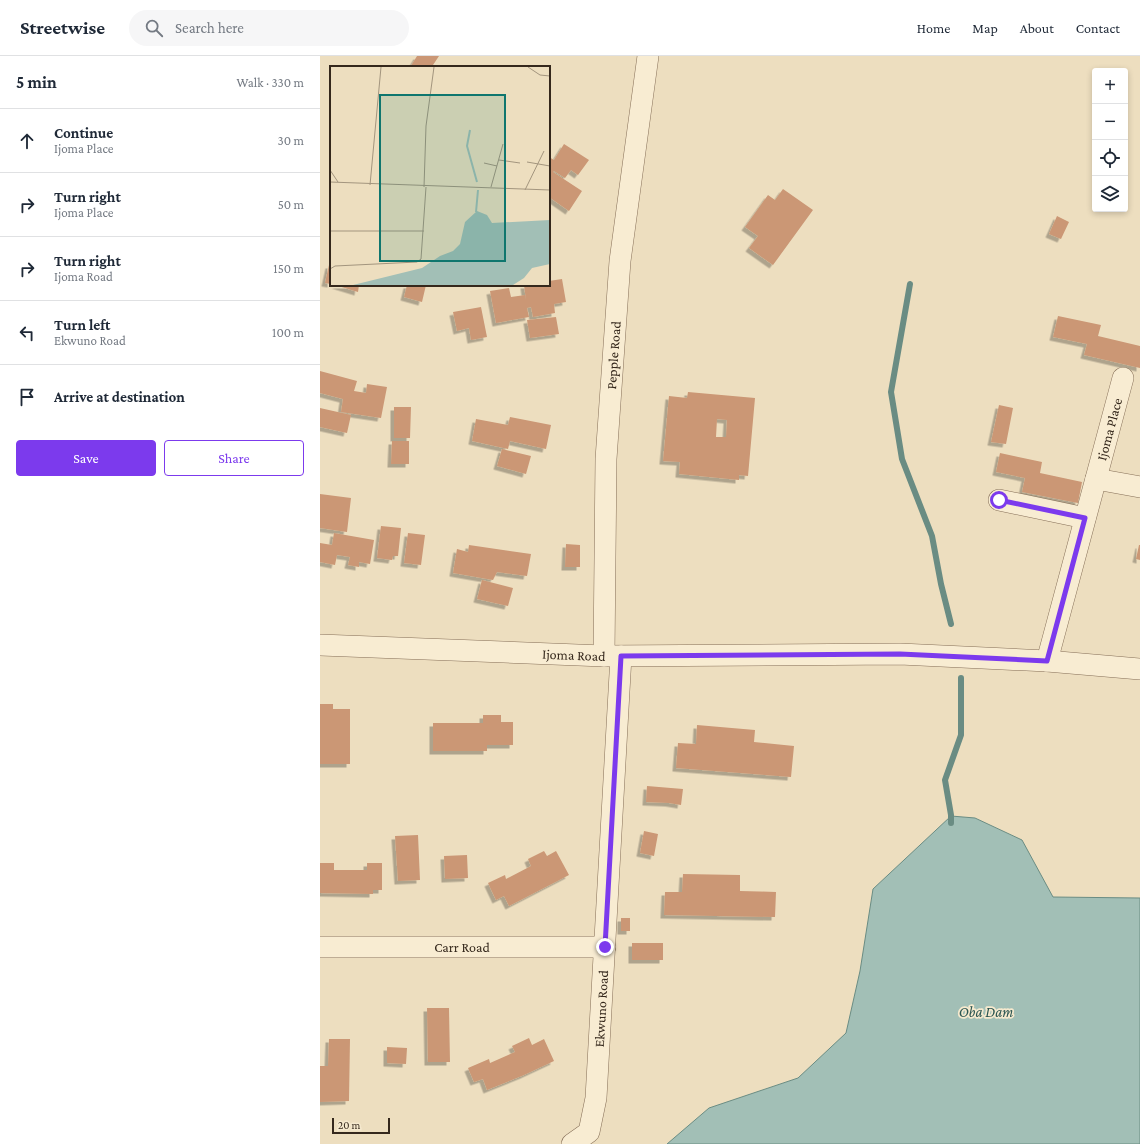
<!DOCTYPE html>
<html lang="en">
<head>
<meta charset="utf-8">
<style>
  body { margin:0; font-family:"Crimson Pro",serif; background:#f6f6f7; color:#1f2937 }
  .controls { position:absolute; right:12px; top:12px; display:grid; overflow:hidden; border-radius:4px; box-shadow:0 2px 6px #0003 }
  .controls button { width:36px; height:36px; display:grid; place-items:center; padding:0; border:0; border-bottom:1px solid #e0e1e3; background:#fff; color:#1f2937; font:20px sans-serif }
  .scale { position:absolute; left:12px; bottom:10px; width:58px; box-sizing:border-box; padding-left:4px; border:2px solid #35281c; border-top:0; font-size:11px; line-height:14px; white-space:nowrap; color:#35281c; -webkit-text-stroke:3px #f5e9ce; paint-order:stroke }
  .stop { position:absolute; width:12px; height:12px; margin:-9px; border:3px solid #7c3aed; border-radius:50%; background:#fff }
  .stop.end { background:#7c3aed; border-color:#fff; box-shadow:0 1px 4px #0008 }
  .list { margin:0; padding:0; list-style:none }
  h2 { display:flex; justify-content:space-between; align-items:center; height:52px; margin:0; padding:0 16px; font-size:17px }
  h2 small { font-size:13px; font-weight:400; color:#747a83 }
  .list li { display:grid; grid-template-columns:26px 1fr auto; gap:12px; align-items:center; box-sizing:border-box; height:64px; padding:0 16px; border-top:1px solid #e0e1e3 }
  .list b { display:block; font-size:15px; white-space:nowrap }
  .list p { margin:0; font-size:13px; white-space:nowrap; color:#747a83 }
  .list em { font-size:13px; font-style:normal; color:#747a83 }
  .actions { display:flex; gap:8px; padding:12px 16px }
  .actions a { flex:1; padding:9px 0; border:1px solid #7c3aed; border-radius:4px; text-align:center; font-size:14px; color:#7c3aed }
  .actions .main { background:#7c3aed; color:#fff }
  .icon { flex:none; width:22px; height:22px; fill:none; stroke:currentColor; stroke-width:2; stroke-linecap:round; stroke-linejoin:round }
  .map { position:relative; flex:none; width:820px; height:1088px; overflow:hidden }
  header { display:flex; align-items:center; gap:24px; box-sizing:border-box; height:56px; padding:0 20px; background:#fff; border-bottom:1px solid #e0e1e3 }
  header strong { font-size:19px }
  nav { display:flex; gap:22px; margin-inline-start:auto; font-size:14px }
  .search { width:280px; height:36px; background:#f6f6f7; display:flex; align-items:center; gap:10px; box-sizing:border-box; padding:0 14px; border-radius:22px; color:#747a83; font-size:15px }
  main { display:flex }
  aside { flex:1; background:#fff }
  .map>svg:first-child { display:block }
</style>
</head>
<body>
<header>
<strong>Streetwise</strong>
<div class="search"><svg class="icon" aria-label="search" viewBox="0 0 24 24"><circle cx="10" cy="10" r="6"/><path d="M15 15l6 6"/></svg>Search here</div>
<nav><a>Home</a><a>Map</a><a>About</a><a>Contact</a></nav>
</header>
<main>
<aside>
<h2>5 min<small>Walk · 330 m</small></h2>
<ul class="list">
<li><svg class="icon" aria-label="ahead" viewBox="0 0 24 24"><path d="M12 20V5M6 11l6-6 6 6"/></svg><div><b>Continue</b><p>Ijoma Place</p></div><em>30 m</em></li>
<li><svg class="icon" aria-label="right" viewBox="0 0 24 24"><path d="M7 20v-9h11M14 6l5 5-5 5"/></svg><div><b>Turn right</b><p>Ijoma Place</p></div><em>50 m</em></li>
<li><svg class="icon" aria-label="right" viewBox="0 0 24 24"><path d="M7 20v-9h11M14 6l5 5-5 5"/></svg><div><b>Turn right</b><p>Ijoma Road</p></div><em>150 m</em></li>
<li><svg class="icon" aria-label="left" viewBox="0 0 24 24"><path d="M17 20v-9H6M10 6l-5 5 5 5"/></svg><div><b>Turn left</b><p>Ekwuno Road</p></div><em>100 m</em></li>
<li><svg class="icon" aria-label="arrive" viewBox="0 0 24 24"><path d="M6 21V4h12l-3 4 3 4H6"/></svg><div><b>Arrive at destination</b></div></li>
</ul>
<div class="actions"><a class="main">Save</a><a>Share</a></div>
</aside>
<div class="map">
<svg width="820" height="1088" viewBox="0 0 820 1088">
  <defs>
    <filter id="shadow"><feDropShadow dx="-3.5" dy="3.5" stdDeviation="0" flood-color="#0004"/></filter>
  </defs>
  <rect width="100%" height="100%" fill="#eddebf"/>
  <path fill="#a2bfb6" stroke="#6a8c83" d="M631 760 655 762 702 784 733 841 820 842V1088H347L389 1052 478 1022 526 977 540 915 553 833Z"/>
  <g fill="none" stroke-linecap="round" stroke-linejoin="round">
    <path stroke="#6a8c83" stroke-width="6" d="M590 228 571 336 582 403 612 480 621 528 631 568
      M631 767V759L625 724 641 679V622"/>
  </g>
  <path fill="#cb9775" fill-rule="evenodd" filter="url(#shadow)" d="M97 0H119L113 9 116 11H93L91 10Z
    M244 88 269 104 258 119 251 114 245 122 234 115 233 116 262 135 249 155 229 141V101L234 104Z
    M463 133 493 154 453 209 429 192 438 180 425 171 448 139 455 144Z
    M737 160 749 166 741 183 729 178Z
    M9 209H11V228L5 227Z
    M242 223 246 246 234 248 235 257 213 261 211 251 207 252 209 261 176 267 170 235 189 232 191 241 205 239 206 244 204 229H229V225Z
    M15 229H39L38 236Z
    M87 229H106L102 246 84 241Z
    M161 251 167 281 151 284 149 272 137 275 133 256Z
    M738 260 781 269 778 280 820 290V312L764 299 767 288 733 281Z
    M236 261 239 278 210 282 207 264Z
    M0 315 37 325 34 335 46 337 47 328 67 331 61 362 21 356 23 343 0 337Z
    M368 336 435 342 428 420 419 419V424L359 418 360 406 343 405 349 340 367 342ZM397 363 407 364 406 381H396Z
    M679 349 693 352 686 388 671 386Z
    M74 351H91L90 382H74Z
    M0 352 31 359 27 377 0 371Z
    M190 361 231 369 226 393 190 385 188 393 152 385 156 363 188 369Z
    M72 385H89V408H71Z
    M182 393 211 400 206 418 177 410Z
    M680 397 722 406 720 417 762 426 758 447 702 436 705 422 676 416Z
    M0 438 31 442 27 476 0 472Z
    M61 470 81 472 78 500H73L72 504 57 502Z
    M14 477 54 484 50 508 39 506V511L28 509 30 501 17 499 15 509 0 506V487L12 489Z
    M88 477 105 479 101 509 84 507Z
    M246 488 260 489V511H245Z
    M149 489 211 498 207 520 177 516 173 524 133 517 137 493 148 496Z
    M819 489H820V504L816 503Z
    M162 524 193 532 188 550 157 543Z
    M0 648H13V653H30V708H0Z
    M163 659H181V666H193V689H167V695H113V667H163Z
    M377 669 435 674 434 686 474 690 471 721 356 712 358 687 376 688Z
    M327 730 363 733 361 749 349 747 326 746Z
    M324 775 338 778 334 800 320 797Z
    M98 779 100 824 78 825 75 780Z
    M224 795 227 800 236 795 249 819 189 850 184 840 176 844 168 827 185 819 186 823 211 810 208 803Z
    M147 799 148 822 125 823 124 800Z
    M0 807H14V814H47V807H62V834H53V838L0 837Z
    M363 818 420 819V835L456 836 455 861 344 859 345 836H362Z
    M301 862H310V875H301Z
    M312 887H343V904H312Z
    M107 952H129L130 1006H108Z
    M209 982 212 989 224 983 234 1005 204 1019 167 1034 163 1023 154 1026 148 1012 169 1003 170 1007 195 996 192 990Z
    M9 983H30L29 1045 0 1046V1010H8Z
    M67 991 87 992 86 1008 67 1007Z"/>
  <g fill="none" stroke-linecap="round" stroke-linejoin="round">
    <defs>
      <g id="street">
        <path d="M776 423 820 431"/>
        <path d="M679 444 765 462"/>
        <path id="s1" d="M0 589 284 600 580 598 727 605 820 613"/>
        <path id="s2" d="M284 600 286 403 300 205 328 0"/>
        <path id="s3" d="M727 605 803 322"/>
        <path id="s4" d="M0 891H285"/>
        <path id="s5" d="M252 1088 269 1076 276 1042 301 600"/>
      </g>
    </defs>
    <use href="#street" stroke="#866f58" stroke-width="22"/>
    <use href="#street" stroke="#f8ecd2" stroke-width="21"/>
  </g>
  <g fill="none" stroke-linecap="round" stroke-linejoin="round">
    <path stroke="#7c3aed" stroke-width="5" d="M285 891 301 600 580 598 727 605 765 462 679 444"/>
  </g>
  <g text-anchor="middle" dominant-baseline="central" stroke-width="3.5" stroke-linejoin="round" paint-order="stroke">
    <g font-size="14" fill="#35281c" stroke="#f5e9ce">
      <text stroke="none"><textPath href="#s2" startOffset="301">Pepple Road</textPath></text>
      <text stroke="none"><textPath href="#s3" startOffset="240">Ijoma Place</textPath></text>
      <text stroke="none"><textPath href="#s1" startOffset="254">Ijoma Road</textPath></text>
      <text stroke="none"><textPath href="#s4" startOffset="142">Carr Road</textPath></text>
      <text stroke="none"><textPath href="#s5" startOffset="145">Ekwuno Road</textPath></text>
    </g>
    <g font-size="15" font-style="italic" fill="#2b5551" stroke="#f5e9ce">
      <text x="666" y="956">Oba Dam</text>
    </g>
  </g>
  <g transform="translate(10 10)">
    <rect width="220" height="220" fill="#eddebf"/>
    <path d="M147 145 157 149 162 157 220 154V198L202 202 194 212 183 219H23L92 202 110 190 123 185 130 178 135 156Z" fill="#a2bfb6"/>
    <path fill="none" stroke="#a2bfb6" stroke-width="2" d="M140 64 137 80 147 116M146 146 148 124"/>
    <path fill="none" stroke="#a3957e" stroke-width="1" d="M198 1 210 9 220 10M169 94 190 97M197 96 220 100M154 97 167 100M0 104 8 116M0 116 220 124M40 119 51 1M94 121 96 60 104 1M161 121 173 78M195 124 214 85M0 165H94M0 203 5 200 87 196 91 193 96 121"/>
    <path fill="#0f766e" fill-opacity="0.15" stroke="#0f766e" stroke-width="2" d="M50 29H175V195H50Z"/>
    <rect width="220" height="220" fill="none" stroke="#35281c" stroke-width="2"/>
  </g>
</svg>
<div class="controls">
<button>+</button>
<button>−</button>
<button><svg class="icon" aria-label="locate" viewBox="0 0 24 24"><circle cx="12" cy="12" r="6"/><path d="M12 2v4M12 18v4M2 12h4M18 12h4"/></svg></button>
<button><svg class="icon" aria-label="layers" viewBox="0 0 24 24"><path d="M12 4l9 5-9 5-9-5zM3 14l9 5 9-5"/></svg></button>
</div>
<div class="scale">20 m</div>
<div class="stop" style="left:679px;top:444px"></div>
<div class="stop end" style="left:285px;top:891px"></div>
</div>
</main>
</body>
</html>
